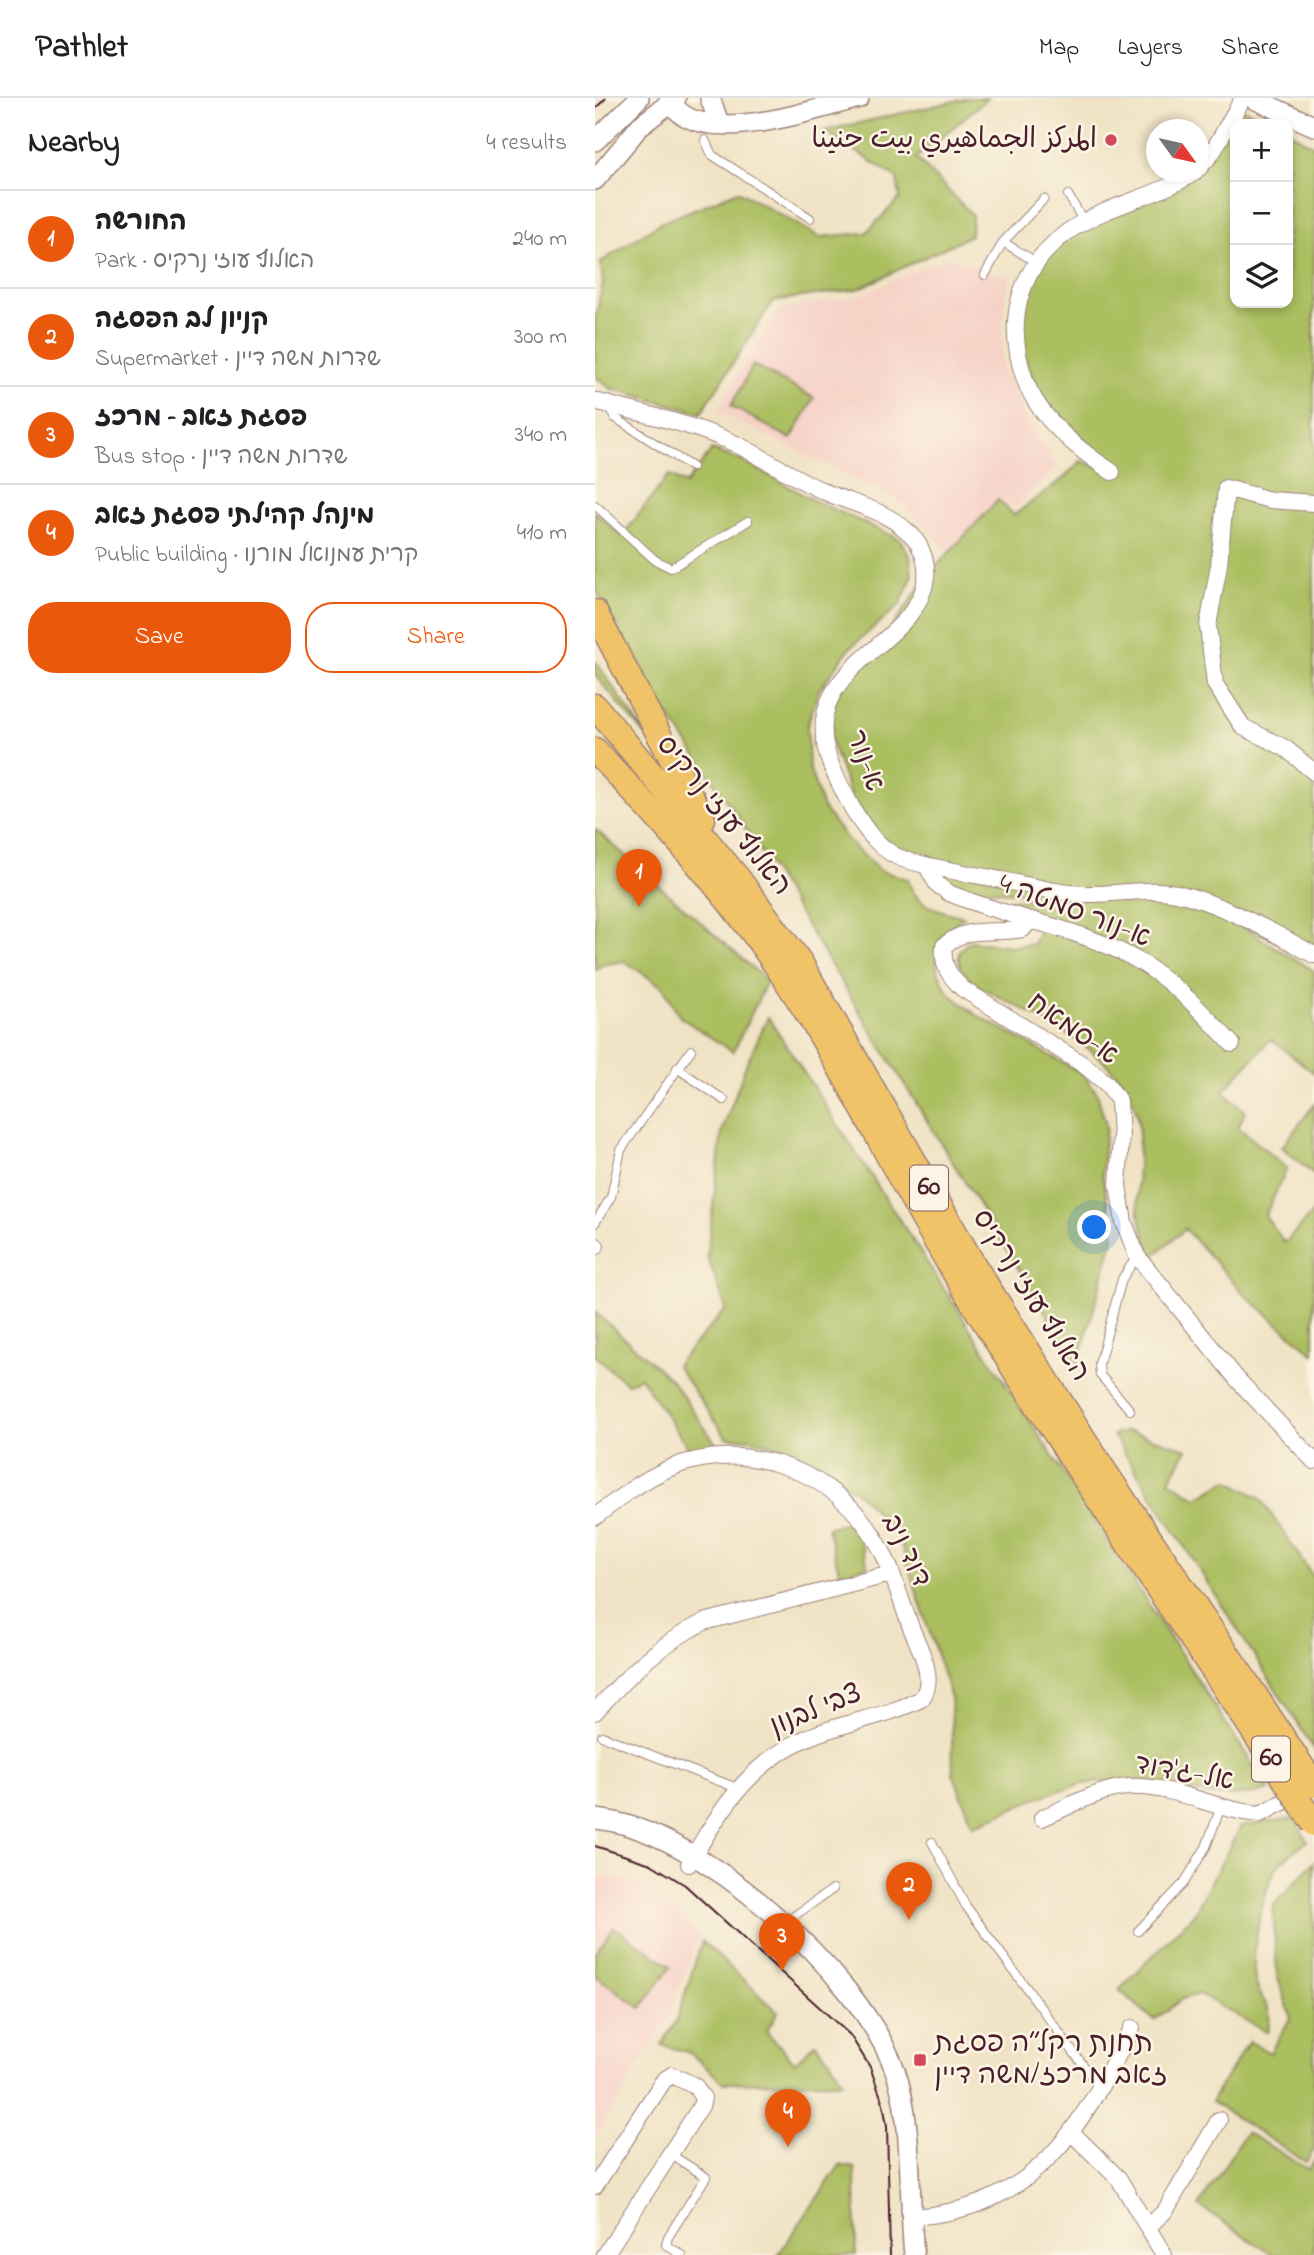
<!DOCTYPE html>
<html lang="en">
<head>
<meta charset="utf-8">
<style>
  body { margin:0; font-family:"Indie Flower","Playpen Sans Arabic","Playpen Sans Hebrew",sans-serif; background:#f6f6f6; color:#202124 }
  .controls { position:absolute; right:21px; top:21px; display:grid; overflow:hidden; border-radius:14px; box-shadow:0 4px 10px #0003 }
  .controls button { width:63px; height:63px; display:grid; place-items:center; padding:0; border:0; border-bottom:2px solid #e0e0e0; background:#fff; color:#202124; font:35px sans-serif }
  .compass { position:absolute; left:551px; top:21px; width:63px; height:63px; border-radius:50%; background:#fff; box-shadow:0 4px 10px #0003; rotate:123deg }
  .you { position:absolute; left:500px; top:1130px; width:24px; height:24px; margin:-18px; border:5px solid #fff; border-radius:50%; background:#1a73e8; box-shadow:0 0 0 10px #1a73e833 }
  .badge { display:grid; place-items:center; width:46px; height:46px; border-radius:50%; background:#ea580c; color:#fff; font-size:23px; font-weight:700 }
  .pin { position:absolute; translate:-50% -58px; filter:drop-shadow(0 2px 4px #0008) }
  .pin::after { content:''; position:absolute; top:37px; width:24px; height:21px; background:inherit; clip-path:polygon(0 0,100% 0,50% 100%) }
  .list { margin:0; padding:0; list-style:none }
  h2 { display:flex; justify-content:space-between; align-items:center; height:91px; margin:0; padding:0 28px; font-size:30px }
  h2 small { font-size:23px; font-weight:400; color:#757577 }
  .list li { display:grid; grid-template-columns:46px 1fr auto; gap:21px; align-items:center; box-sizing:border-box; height:98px; padding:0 28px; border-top:2px solid #e0e0e0 }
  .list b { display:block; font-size:26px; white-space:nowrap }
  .list p { margin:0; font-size:23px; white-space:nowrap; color:#757577 }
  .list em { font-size:23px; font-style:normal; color:#757577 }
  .actions { display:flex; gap:14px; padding:21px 28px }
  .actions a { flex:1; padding:16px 0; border:2px solid #ea580c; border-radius:28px; text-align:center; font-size:24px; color:#ea580c }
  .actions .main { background:#ea580c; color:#fff }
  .icon { flex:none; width:38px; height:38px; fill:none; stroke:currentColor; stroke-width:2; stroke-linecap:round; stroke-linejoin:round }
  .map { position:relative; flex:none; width:719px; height:2157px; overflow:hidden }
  header { display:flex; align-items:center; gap:42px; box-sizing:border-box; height:98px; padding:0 35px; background:#fff; border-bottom:2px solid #e0e0e0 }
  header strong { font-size:33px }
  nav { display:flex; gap:38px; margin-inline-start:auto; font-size:24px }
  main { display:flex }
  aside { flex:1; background:#fff }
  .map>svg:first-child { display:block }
</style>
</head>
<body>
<header>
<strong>Pathlet</strong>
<nav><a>Map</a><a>Layers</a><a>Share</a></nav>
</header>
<main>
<aside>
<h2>Nearby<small>4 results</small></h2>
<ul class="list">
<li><span class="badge">1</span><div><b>החורשה</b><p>Park · האלוף עוזי נרקיס</p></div><em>240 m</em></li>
<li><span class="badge">2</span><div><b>קניון לב הפסגה</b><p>Supermarket · שדרות משה דיין</p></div><em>300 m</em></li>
<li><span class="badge">3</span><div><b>פסגת זאב – מרכז</b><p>Bus stop · שדרות משה דיין</p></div><em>340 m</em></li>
<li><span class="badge">4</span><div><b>מינהל קהילתי פסגת זאב</b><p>Public building · קרית עמנואל מורנו</p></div><em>410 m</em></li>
</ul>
<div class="actions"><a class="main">Save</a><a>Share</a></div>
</aside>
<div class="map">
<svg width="719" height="2157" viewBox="0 0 719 2157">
  <rect width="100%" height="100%" fill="#fcf5e5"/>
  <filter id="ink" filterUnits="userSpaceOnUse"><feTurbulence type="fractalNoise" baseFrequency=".0143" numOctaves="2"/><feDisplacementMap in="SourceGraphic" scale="14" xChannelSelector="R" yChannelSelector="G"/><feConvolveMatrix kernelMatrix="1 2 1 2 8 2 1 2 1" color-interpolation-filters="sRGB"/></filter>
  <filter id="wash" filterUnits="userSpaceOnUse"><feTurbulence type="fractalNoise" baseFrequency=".00686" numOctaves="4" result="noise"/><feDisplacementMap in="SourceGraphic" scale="28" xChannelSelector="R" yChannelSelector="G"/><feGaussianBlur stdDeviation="1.57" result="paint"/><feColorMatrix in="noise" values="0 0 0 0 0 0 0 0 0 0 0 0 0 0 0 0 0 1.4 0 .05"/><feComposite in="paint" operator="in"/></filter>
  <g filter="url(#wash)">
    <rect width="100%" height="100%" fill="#f0e3c5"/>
    <path fill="#f6d1c6" d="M353 158 414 179 407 224V269L432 322 462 369 420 410 403 402 354 454 308 405 122 313 184 211 263 198Z
      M8 1776 48 1789 90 1820 104 1838 71 1925 0 2039V1789Z"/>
    <path fill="#abbe61" stroke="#7a6e46" stroke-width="2" d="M373 0H393L321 60 377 117 376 137 263 191 178 203 106 315 15 290 0 278V221L8 185 6 164 63 126 143 93 225 139 271 135 305 100 302 80 229 33Z
      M644 9 681 26H640V205H693V33L719 48V858L641 825 719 873V975L676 941 628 993 650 1014 643 1029 692 1070 670 1118 690 1145 719 1113V1256L651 1198 590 1131 557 1159C552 1143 544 1125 543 1108 540 1080 546 1051 543 1023 535 955 435 917 382 887 369 877 362 869 364 853L375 843 417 848 438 846 446 825 417 802 554 797 615 813 596 805 556 796 462 798 360 789 286 739 256 699 228 621 251 578 294 534 331 479 403 402 419 417 469 380 486 363 514 373 456 321 423 247 434 172 459 145 600 74Z
      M158 267 219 300 196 341 136 308Z
      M117 352 150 364 218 402 305 441 315 459 317 479 305 507 255 550 224 592 212 628 214 669 228 710 257 747 286 773 313 781C319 809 344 812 369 819L354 830 342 847V871L353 895 383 918 487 975 502 995 511 1027 507 1075 519 1139 483 1267 163 749 59 596 0 490V414L27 438 74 377 91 386Z
      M0 563 58 646 0 577Z
      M0 731 172 883 138 954 85 919 68 889 29 863 7 867 0 872Z
      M173 919 674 1692C620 1709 569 1682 515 1683 468 1684 421 1710 378 1728L358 1675 356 1600 303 1437 269 1401 232 1371 191 1350 155 1341 131 1339 81 1267 131 1211 112 1158 127 1034 151 967Z
      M719 1007V1076L687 1049Z
      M0 1214 77 1283 124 1350 99 1358 45 1279 32 1286 0 1258Z
      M534 1333 592 1351 574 1383 602 1400 633 1382 665 1400 719 1480V1550C715 1556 719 1636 719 1651L518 1337Z
      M259 1422 273 1468 245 1476 232 1430Z
      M700 1720 712 1743C702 1751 690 1759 683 1768 668 1787 654 1862 661 1885 668 1912 678 1899 673 1935L604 1896 587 1901 559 1922 524 1892 599 1816 646 1728Z
      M719 1764V2052L711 2064 616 2004 654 1943 675 1955 696 1919 682 1877 678 1808Z
      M19 1829 76 1868 46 1910 0 1877V1856Z
      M107 1843 183 1914 171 1933 200 1965 220 1945 235 1962 248 1984 129 1985 95 1955 67 1947 82 1921Z
      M651 2034 713 2071 719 2063V2157H678L604 2108Z
      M245 2067 260 2070 261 2157H183Z"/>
  </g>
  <g filter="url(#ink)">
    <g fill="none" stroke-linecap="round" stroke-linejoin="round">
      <defs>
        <path id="service" d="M110 42 117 57 215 120
          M473 97 489 124
          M408 144 441 164
          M390 177 408 144 449 101
          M15 308 19 319 97 369
          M0 407 60 462 76 470 153 423
          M82 970 129 1002
          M0 1125 16 1099 26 1052 96 952
          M535 1312 505 1277 504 1266 527 1181 542 1158
          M7 1638 142 1690
          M337 1744 371 1808 505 1990
          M189 1825 238 1791
          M543 1833 589 1785 611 1749 627 1706
          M75 2056 111 2079 73 2139 71 2147 87 2157"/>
        <path id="minor" d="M604 70 617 55 648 0
          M0 303C49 317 99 325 145 348 173 362 199 380 228 393 256 406 289 411 312 433 325 443 333 463 331 480 322 554 189 568 240 676 251 699 262 722 279 741 287 749 298 758 308 761 339 771 373 775 406 782 434 787 463 796 492 796 523 797 556 788 586 796 626 806 683 836 719 857
          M517 374C484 352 444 321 430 282 410 225 422 172 471 135 509 107 561 100 600 74
          M719 405 675 402 631 390 624 467 613 528 620 586 648 629 690 650 719 674
          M331 767 342 786 354 795C417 822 492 830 550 867 584 889 610 917 637 946
          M434 823 428 831C399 837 373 826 349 848 347 868 354 878 368 891L489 967 512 986 524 1003 526 1039 523 1087 529 1124 542 1158 642 1281 719 1363
          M0 1149 1 1148
          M0 1419C24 1400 47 1382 75 1370 147 1342 228 1368 273 1430 294 1458 303 1495 315 1527 323 1548 343 1581 326 1601 295 1617 257 1623 224 1635 159 1658 127 1709 94 1766
          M0 1614C33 1577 64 1546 109 1524L296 1476
          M447 1720C473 1709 504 1691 533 1689 578 1686 621 1713 665 1716L708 1694
          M476 2034 524 2081 569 2157
          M0 2088 69 1982 77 1977 100 1988 108 2000 106 2008 10 2157
          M315 2119C442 2111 484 2032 537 1930
          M553 2129 570 2113 624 2022"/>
        <path id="tertiary" d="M74 0C97 55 223 10 264 0
          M115 0 123 22
          M657 0 719 28
          M0 43 44 0
          M0 82 45 28 81 0
          M0 1721C103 1729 265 1876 300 1972 319 2026 313 2099 319 2157"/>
        <path id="trunk" d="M0 514 108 721
          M0 608 142 779 205 864 378 1166 508 1371 652 1585
          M0 652C66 723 133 795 187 876 252 972 301 1079 362 1179 448 1321 541 1458 634 1596"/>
      </defs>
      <use href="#service" stroke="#9d8178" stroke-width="10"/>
      <use href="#minor" stroke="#9d8178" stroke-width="18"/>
      <use href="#tertiary" stroke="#9d8178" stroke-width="22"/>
      <use href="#trunk" stroke="#9d8178" stroke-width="27"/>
      <use href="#service" stroke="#fff" stroke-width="8"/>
      <use href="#minor" stroke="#fff" stroke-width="16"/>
      <use href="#tertiary" stroke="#fff" stroke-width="19"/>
      <use href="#trunk" stroke="#f1c369" stroke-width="24"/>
      <path stroke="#4a1f2b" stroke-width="2" d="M0 11 11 0
        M0 1748 56 1766 90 1787 255 1937 275 1969 288 2005 292 2028 295 2157"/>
      <defs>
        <path id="trunk-bridge" d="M652 1585 719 1687
          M634 1596 719 1726"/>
      </defs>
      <use href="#trunk-bridge" stroke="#9d8178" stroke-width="27" stroke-linecap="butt"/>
      <use href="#trunk-bridge" stroke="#f1c369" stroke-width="24"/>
    </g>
  </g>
  <g fill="#d1495b" stroke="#fcf5e5" stroke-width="2.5">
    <circle cx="516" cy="42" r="7"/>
    <rect x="318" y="1955" width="14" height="14" rx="3.5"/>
  </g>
  <g text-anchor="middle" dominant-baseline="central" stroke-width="5" stroke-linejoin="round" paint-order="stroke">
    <g fill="#fcf5e5" stroke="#7f5f63" stroke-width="2">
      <rect x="315" y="1067.5" width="38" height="45" rx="5"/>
      <rect x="657" y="1638.5" width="38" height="45" rx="5"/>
    </g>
    <g font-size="26" font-weight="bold" fill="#4a1f2b">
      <text x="334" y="1090">60</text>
      <text x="676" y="1661">60</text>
    </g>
    <g font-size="28" fill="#4a1f2b" stroke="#fcf5e5" text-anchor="end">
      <text x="502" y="42">المركز الجماهيري بيت حنينا</text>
      <text x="339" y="1946" text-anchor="start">תחנת רקל״ה פסגת<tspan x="339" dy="32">זאב מרכז/משה דיין</tspan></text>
    </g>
    <g font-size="28" fill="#4a1f2b" stroke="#fcf5e5">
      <text transform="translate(269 663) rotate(70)">א-נור</text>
      <text transform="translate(128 718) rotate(51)">האלוף עוזי נרקיס</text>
      <text transform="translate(479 814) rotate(21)">א-נור סמטה 4</text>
      <text transform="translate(477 932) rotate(35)">א-סמאח</text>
      <text transform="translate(435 1198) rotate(58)">האלוף עוזי נרקיס</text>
      <text transform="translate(310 1453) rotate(64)">דוד ניב</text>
      <text transform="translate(221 1613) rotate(-22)">צבי לבנון</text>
      <text transform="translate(589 1676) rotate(10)">אל-ג'דוד</text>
    </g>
  </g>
</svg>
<div class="controls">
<button>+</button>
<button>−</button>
<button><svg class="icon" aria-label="layers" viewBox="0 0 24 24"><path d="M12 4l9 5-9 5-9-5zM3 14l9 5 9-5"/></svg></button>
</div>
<svg class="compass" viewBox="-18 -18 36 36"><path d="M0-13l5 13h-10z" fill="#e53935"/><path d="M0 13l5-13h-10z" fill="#757577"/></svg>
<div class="you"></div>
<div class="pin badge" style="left:44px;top:809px">1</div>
<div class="pin badge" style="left:314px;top:1822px">2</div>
<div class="pin badge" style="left:187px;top:1873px">3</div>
<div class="pin badge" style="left:193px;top:2049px">4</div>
</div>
</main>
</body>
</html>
